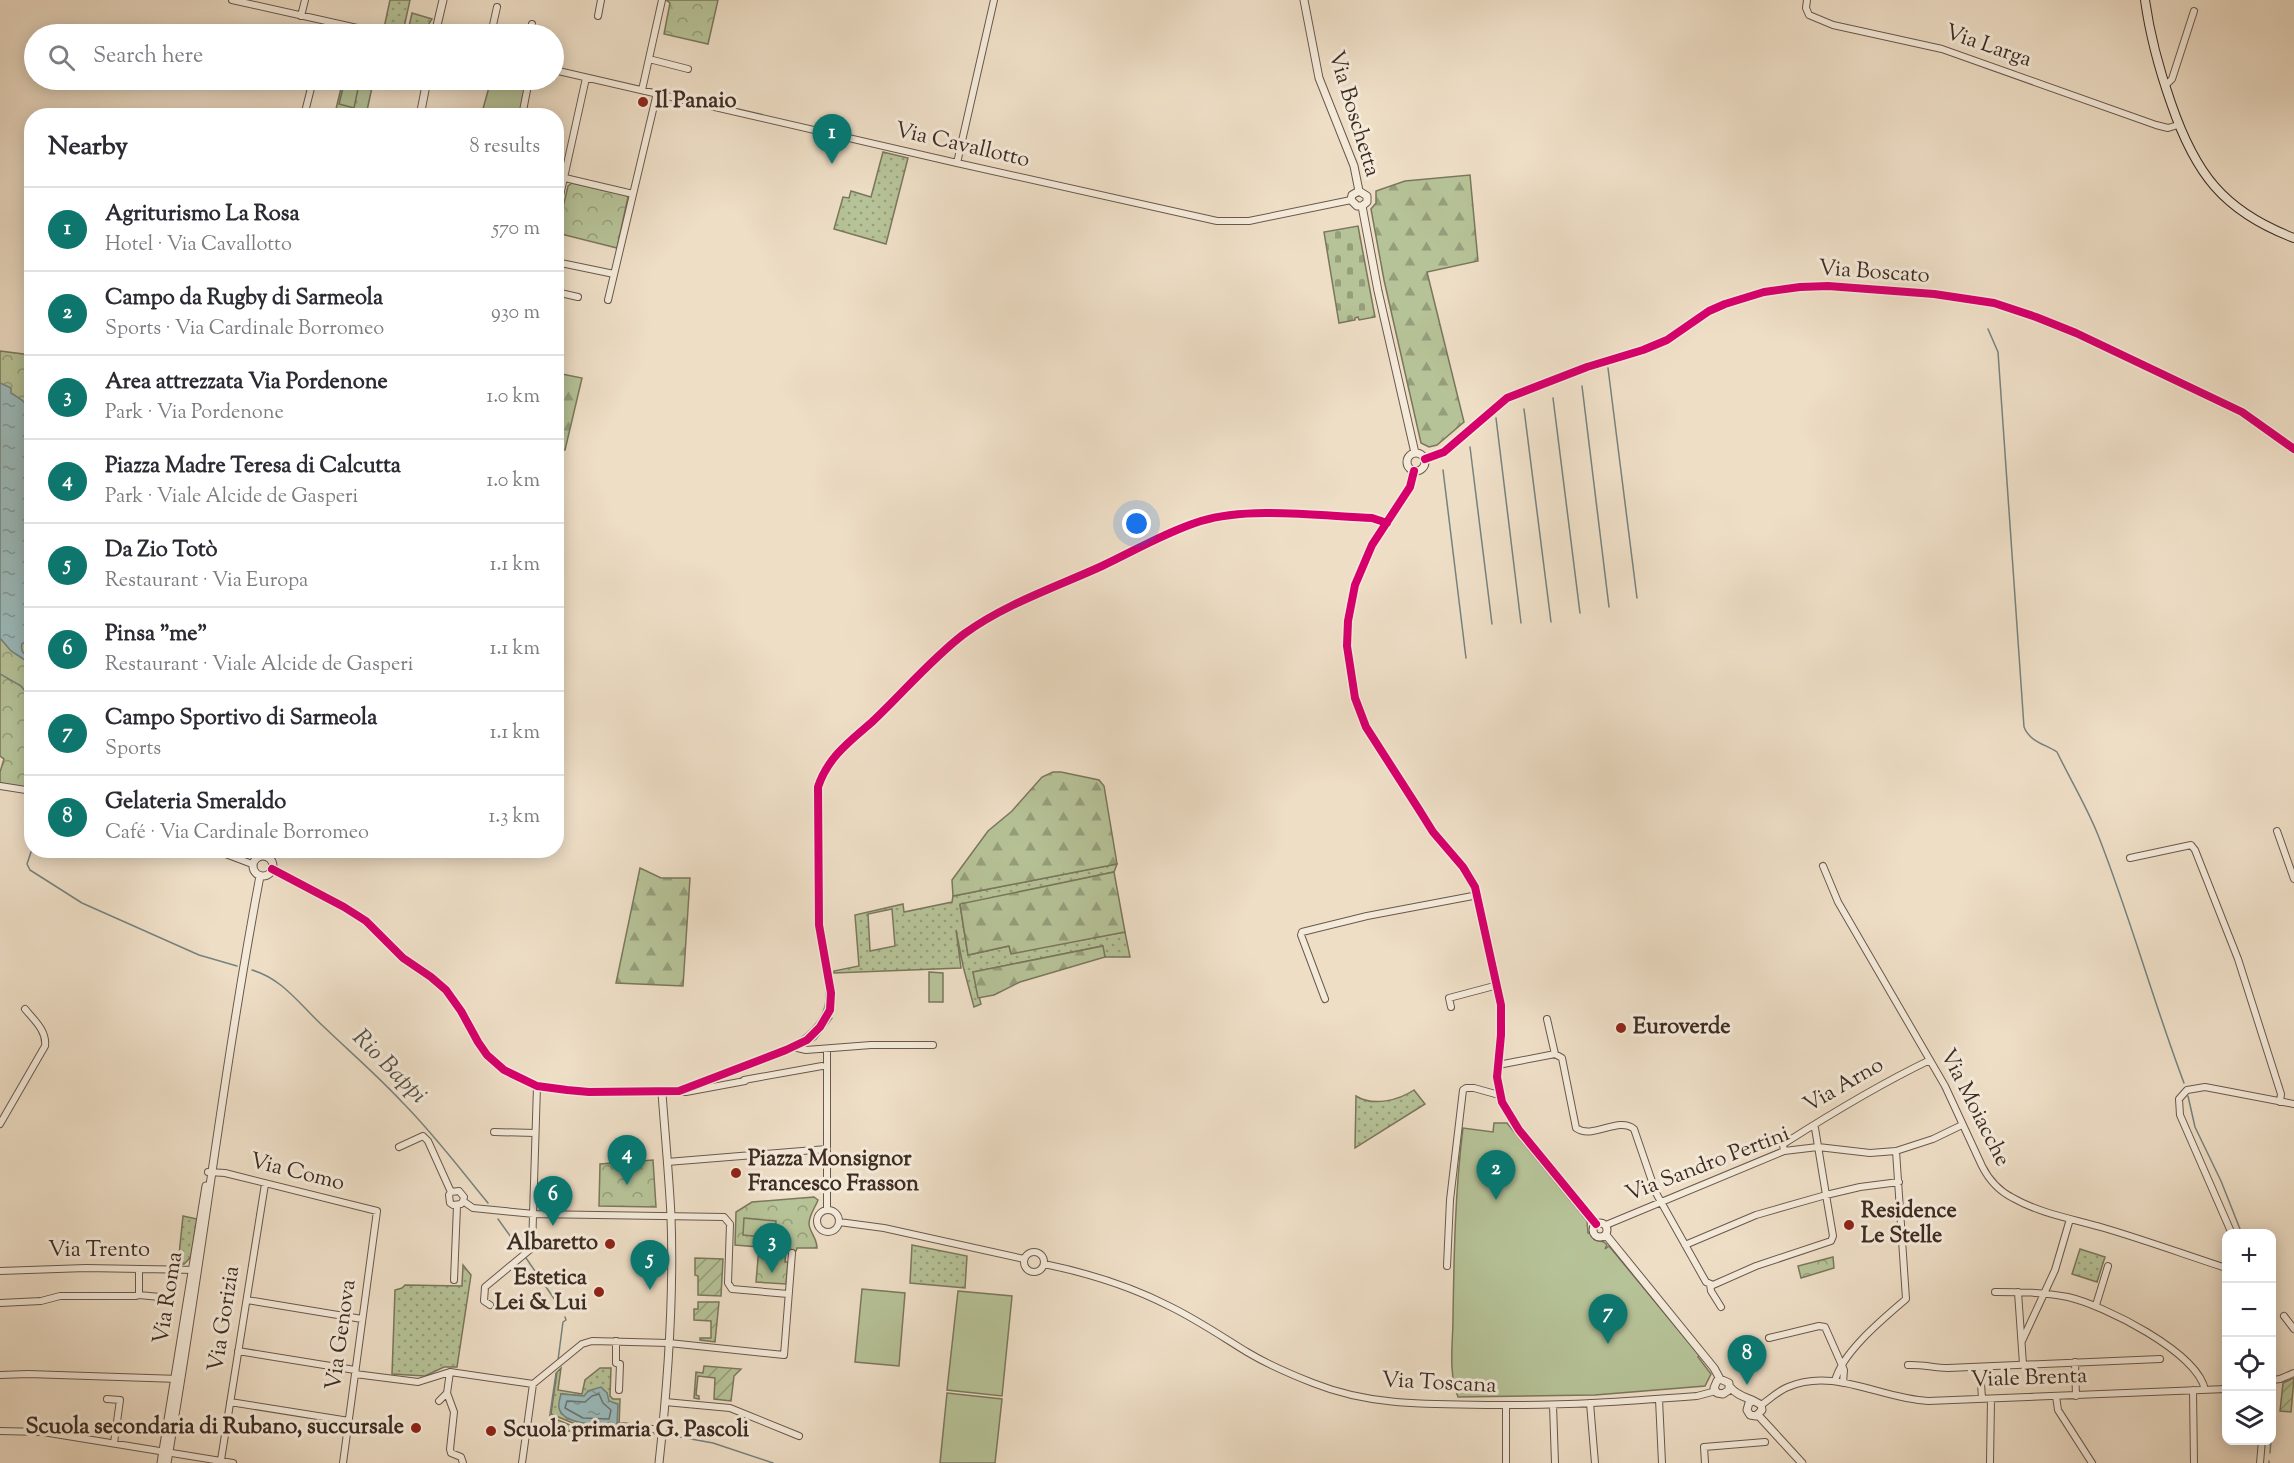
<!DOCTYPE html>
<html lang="en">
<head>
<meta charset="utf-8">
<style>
  body { margin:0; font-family:"Sorts Mill Goudy",serif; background:#f7f7f7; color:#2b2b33 }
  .controls { position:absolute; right:18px; bottom:18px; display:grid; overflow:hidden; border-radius:12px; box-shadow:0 3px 15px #0003 }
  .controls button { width:54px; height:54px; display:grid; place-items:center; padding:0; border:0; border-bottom:2px solid #e1e1e2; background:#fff; color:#2b2b33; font:30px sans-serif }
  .you { position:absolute; left:1137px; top:524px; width:21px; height:21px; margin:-15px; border:4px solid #fff; border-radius:50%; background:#1a73e8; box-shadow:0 0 0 9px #1a73e833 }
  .badge { display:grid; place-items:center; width:39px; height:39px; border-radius:50%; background:#0f766e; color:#fff; font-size:20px; font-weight:700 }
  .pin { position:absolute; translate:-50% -50px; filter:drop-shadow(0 2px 3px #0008) }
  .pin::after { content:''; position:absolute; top:32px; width:21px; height:18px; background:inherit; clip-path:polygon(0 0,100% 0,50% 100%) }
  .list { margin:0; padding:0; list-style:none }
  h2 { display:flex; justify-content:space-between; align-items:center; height:78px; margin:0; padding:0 24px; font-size:26px }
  h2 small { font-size:20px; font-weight:400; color:#7c7c81 }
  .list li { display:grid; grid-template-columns:39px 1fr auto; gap:18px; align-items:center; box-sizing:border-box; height:84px; padding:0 24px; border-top:2px solid #e1e1e2 }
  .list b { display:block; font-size:22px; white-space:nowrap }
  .list p { margin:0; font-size:20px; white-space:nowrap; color:#7c7c81 }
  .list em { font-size:20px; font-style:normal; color:#7c7c81 }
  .icon { flex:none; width:33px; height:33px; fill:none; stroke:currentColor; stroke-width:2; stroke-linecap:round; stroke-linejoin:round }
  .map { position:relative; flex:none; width:2294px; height:1463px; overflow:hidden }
  .search { position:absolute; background:#fff; box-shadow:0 3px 15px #0003; left:24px; top:24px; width:540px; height:66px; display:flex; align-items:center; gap:15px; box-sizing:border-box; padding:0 21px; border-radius:33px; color:#7c7c81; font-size:22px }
  .panel { position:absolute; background:#fff; box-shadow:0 3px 15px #0003; left:24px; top:108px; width:540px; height:750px; border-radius:24px }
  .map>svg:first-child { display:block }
</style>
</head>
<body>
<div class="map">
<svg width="2294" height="1463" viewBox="0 0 2294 1463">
  <defs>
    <pattern id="grass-dots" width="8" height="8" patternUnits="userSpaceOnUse" patternTransform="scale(1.5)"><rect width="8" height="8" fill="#b6c297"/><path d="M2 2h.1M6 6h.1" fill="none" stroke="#959e7b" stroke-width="1.8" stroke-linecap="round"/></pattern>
    <pattern id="forest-firs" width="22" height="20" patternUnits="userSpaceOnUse" patternTransform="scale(1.5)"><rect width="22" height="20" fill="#b6c297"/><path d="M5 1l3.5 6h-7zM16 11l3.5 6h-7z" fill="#959e7b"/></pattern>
    <pattern id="cemetery-stones" width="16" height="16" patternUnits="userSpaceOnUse" patternTransform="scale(1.5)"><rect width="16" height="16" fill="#b6c297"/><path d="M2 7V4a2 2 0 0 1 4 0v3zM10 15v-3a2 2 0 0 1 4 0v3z" fill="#959e7b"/></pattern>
    <pattern id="park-crowns" width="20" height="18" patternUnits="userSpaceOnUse" patternTransform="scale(1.5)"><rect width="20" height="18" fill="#b6c297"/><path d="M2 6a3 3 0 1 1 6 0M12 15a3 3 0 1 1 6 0" fill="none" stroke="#959e7b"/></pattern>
    <pattern id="garden-furrows" width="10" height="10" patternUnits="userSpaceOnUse" patternTransform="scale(1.5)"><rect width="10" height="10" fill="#b6c297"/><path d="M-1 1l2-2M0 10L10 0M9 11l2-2" fill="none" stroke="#959e7b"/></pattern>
    <pattern id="water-ripples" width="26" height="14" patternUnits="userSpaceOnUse" patternTransform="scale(1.5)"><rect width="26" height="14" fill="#9bbbbc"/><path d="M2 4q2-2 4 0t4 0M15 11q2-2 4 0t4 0" fill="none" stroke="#809898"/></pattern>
  </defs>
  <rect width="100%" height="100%" fill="#eedec6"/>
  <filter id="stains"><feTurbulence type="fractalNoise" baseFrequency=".00333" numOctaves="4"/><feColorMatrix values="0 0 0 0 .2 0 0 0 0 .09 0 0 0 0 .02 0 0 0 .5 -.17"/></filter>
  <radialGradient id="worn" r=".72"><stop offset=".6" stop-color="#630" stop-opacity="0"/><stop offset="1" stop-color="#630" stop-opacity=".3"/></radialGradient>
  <path fill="url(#grass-dots)" stroke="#7a775d" stroke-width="1.5" fill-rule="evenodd" d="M390 0H410L403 32 384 28Z
    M412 13 432 19C426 30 420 34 408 31Z
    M883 152 908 158 886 244 834 229 843 197 849 198 851 191 871 197Z
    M1117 864 1114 872 960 905 968 955 1009 946 1011 953 1125 932 1130 957H1105L1102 946 973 972 981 1004 974 1007 963 966 956 930 961 968 834 973V971L859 966 855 915 903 904 904 912 952 902 953 896ZM892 909 895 946 870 951 868 914Z
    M1414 1090 1425 1104 1355 1148 1356 1096C1373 1107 1399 1100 1414 1090Z
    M183 1216 197 1219 191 1257 184 1264 178 1265Z
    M912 1245 967 1256 965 1288 910 1283Z
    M2080 1249 2105 1257 2097 1282 2072 1274Z
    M463 1265 471 1275 457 1367H444L425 1376 392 1374 395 1290 402 1288 405 1285 462 1286Z
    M561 1368 558 1390 582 1394 585 1380 600 1368H611L610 1396 613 1399H620L619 1428 580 1426 551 1414 557 1372ZM607 1393V1399L617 1425 582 1423 561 1394 584 1396Z
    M551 1417 579 1429 611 1431 649 1430C627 1435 567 1439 550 1422Z"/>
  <path fill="url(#forest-firs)" stroke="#7a775d" stroke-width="1.5" d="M1470 175 1478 261 1427 272 1464 422 1437 445 1429 447 1421 443 1384 280 1371 209 1376 203V191L1405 181Z
    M557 373 582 378 565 450 557 449Z
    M1053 772H1061L1099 780 1104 786 1117 864 953 896 952 880 988 831 1012 811 1042 777Z
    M640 868 661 878H690L683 986 616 983Z
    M1114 872 1125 932 1011 954 1009 946 968 955 960 904Z
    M1103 946 1105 957 1020 982 994 995 978 998 973 972Z"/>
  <path fill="url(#cemetery-stones)" stroke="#7a775d" stroke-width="1.5" d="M1358 226 1375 317 1359 320 1358 317 1355 318V320L1339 323 1324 232Z"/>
  <path fill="url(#park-crowns)" stroke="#7a775d" stroke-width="1.5" d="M666 0H718L708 44 664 34 670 3Z
    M343 80H360L373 83 366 115 336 109Z
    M572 183 625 195 628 197 617 248 557 233 568 186Z
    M0 351 31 355V789L0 783V772L4 759 0 756Z
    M653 1160 656 1207 599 1206 600 1164Z
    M814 1197 818 1200C815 1208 809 1215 809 1224 810 1233 817 1238 817 1248H797L796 1251 786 1250 785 1262H788L786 1284 756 1282 759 1247 735 1245 736 1212 752 1202Z
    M1833 1257 1834 1268 1801 1278 1798 1266Z"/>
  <path fill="url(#garden-furrows)" stroke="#7a775d" stroke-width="1.5" d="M695 1258 723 1259 721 1296 698 1295V1276L695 1275Z
    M698 1302H719L715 1342 700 1340V1338H711V1321L694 1320V1309H698Z
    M704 1366 741 1369 734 1376 731 1401 714 1399 715 1378 698 1376 696 1395 699 1396V1399L694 1398 696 1372 703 1373Z
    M2294 1378 2291 1412 2280 1411 2283 1383Z"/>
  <path fill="#b6c297" stroke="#7a775d" stroke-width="1.5" d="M345 80 359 84 354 108 339 104Z
    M491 80H527L520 115 481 116Z
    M929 972 943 973V1002H929Z
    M1494 1123H1507L1587 1221 1588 1233H1590L1595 1240 1604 1242 1607 1245 1605 1249 1609 1246 1699 1355 1698 1357 1711 1374 1705 1386 1595 1395 1458 1397C1448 1373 1453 1343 1453 1318 1454 1254 1455 1192 1463 1128L1493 1132Z
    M744 1218 776 1221 774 1238 743 1235Z
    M862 1289 905 1293 899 1366 855 1362Z
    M958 1291 1012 1296 1002 1396 947 1390Z
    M947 1393 1002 1399 995 1463H940Z"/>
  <path fill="url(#water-ripples)" stroke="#76827f" stroke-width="1.5" d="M0 383 11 388V393C22 400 28 402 31 416L32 637 22 644C20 652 25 655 31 658V664L11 651 0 638Z
    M601 1387 607 1393 609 1401 618 1404 617 1425C603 1425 563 1426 559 1408 558 1404 560 1398 561 1394L584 1396 588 1391Z"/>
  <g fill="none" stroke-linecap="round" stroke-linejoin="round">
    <path stroke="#6c7470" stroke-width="1.5" d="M599 1394 603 1403 611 1410 609 1419 583 1418 565 1408 567 1401 585 1402 592 1396Z"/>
    <path stroke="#76827f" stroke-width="1.5" d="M1988 329 1998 352 2024 727C2030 742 2045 744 2057 752 2070 779 2087 807 2098 835 2130 916 2153 1001 2184 1083
      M1608 368 1637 598
      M1582 386 1609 607
      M1553 398 1580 613
      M1524 409 1551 622
      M1496 418 1521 623
      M1470 447 1492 624
      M1443 470 1466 658
      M0 674 21 686 32 700
      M814 795V784
      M814 799 815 847
      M32 849 27 864 30 870 82 903 199 955 237 966
      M252 970C283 979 300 1005 323 1026 349 1051 377 1075 402 1102 433 1133 460 1169 488 1203
      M798 1040C837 1012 826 993 820 951
      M804 1046 816 1039 832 1018
      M2188 1096 2195 1127 2221 1181 2242 1234
      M498 1219 521 1251
      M526 1258 555 1300
      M2272 1342 2275 1377
      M558 1360 563 1322 566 1320 565 1317
      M556 1373 549 1421 552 1428 605 1437 654 1434
      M2272 1430 2275 1384
      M669 1435 713 1443 773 1463
      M2270 1453 2271 1440
      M2269 1463V1461"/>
    <defs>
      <path id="minor" d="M232 0 384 34
        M1807 0 1806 8 1809 15 1833 25 1942 49 2156 125 2168 128 2178 125
        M301 16 305 0
        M598 16 601 0
        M325 34 328 22
        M491 34 497 7
        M530 34 532 24
        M649 59 688 69
        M554 70 957 163 1217 221H1249L1351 200
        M2165 86 2172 79 2194 11
        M642 90 662 0
        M304 116 313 80
        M522 116 529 80
        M957 163 994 0
        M565 178 633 194
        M556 214 586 78
        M556 262 614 274
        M556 292 578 297
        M608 300 657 93
        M1425 459 1444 452 1507 398 1587 367 1643 350 1667 340 1709 311 1725 304 1764 292 1800 287 1828 286 1934 294 1994 303 2036 317 2076 333 2242 412 2294 449
        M0 786 32 791
        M2277 831 2294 879
        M215 850 252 864
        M2130 858 2191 845 2195 850 2238 959 2281 1094 2280 1102
        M1823 866 1838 902 1945 1086 1982 1166C1989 1180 1999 1191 2013 1198 2041 1214 2074 1219 2104 1228 2145 1240 2186 1255 2226 1268
        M1325 999 1301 935 1302 932 1367 916 1478 895
        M1451 1007 1449 998 1498 985
        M1547 1019 1555 1054
        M793 1047 806 1050 871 1045H933
        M827 1052V1210
        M1498 1065 1555 1054 1562 1058 1576 1128C1593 1140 1618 1116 1634 1129L1656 1193 1706 1282 1713 1285 1756 1266 1831 1241 1833 1236 1826 1195 1860 1187 1899 1182
        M744 1080 822 1066
        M679 1091 686 1092 745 1081
        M0 1124 45 1046C47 1031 34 1020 25 1009
        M494 1132 535 1133
        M399 1147 423 1136 428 1141 451 1192
        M1784 1151 1783 1145 1785 1143C1832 1113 1880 1084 1930 1060
        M667 1162 827 1149
        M208 1172 225 1173 377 1211 343 1463
        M463 1201 461 1204 453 1205 450 1203 449 1195 451 1192 459 1191 464 1197 463 1201 473 1208 534 1214 724 1217 730 1224 728 1283 732 1289 788 1294
        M817 1221a11 11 0 1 1 22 0a11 11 0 1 1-22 0Z
        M839 1222 884 1228 1024 1259
        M1606 1225 1784 1151 1818 1147 1870 1153 1896 1151 1933 1139 1962 1125
        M2232 1234 2180 1115 2179 1099 2187 1090 2205 1087 2294 1104
        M1685 1245 1756 1215 1826 1195 1815 1128
        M1024 1262a10 10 0 1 1 20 0a10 10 0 1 1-20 0Z
        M1044 1264C1088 1273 1128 1285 1169 1306 1196 1319 1221 1336 1247 1352 1267 1364 1290 1374 1313 1383 1373 1407 1433 1404 1497 1405 1563 1406 1630 1401 1697 1396L1716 1391
        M1447 1266 1450 1200 1463 1090 1466 1088H1474L1499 1095
        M0 1271 86 1268 197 1270
        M454 1280 457 1206
        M1710 1284 1711 1291 1721 1307
        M1995 1292C2020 1292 2044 1292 2068 1297 2103 1305 2198 1352 2205 1390
        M2018 1292 2023 1364
        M139 1295 160 1297
        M247 1300 362 1319
        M0 1303 41 1301 60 1296H136L139 1295V1269
        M490 1305 484 1301 485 1287 532 1248 537 1086
        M2096 1305 2108 1266
        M2284 1316 2294 1329
        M1769 1338 1819 1326 1825 1327 1844 1370 1843 1383
        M616 1341V1363L620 1364 619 1390
        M2022 1341 2055 1270 2070 1219
        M238 1351 355 1370
        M2075 1362 2076 1396
        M1908 1365C1923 1364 1933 1368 1948 1368L2160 1359
        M1980 1367 1982 1399
        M450 1372 447 1393 454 1412 450 1449 451 1453 461 1457 463 1463
        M355 1374 418 1382 450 1372 533 1384 582 1344 592 1341 669 1343 784 1355 792 1253
        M0 1375 28 1374 179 1379
        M2272 1380 2280 1379 2294 1373
        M1835 1381C1842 1352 1884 1318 1906 1299L1896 1151
        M2193 1390 2194 1463
        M2056 1396 2058 1410 2092 1463
        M107 1399 120 1400 114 1443
        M1659 1399 1662 1463
        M439 1401 447 1393
        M230 1402 349 1421
        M665 1402 730 1408 799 1436
        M1590 1403 1595 1463
        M1506 1405V1463
        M1553 1405 1555 1463
        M1761 1405C1770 1399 1778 1391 1788 1387 1834 1367 1881 1399 1928 1401L2226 1389
        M620 1426 663 1430
        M0 1431 43 1432 233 1463
        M221 1460 265 1184
        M522 1463 533 1384
        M1705 1463 1704 1447 1765 1442
        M1990 1463 1991 1399
        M2260 1463 2262 1440"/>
      <path id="tertiary" d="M1304 0 1319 78 1354 166 1359 191
        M435 34 443 0
        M420 116 427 80
        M1359 191 1367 196V202L1362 206 1378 291 1415 453
        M1359 191 1352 195 1351 200 1357 206H1362
        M1407 462a9 9 0 1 1 18 0a9 9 0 1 1-18 0Z
        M1414 471 1410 487 1372 545 1355 585 1348 621 1347 646 1355 698 1366 727 1418 808 1433 832 1463 867 1475 887 1501 1005V1035L1497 1077 1502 1102 1519 1130 1596 1224
        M253 866a10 10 0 1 1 20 0a10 10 0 1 1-20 0Z
        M272 869 344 907 366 921 403 958 431 977 446 990 461 1011 478 1042 487 1055 504 1070 537 1086 567 1090 589 1092 679 1091 786 1050 807 1040 820 1027 830 1010 831 993 819 925 818 787C828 757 849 742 872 722 903 693 930 660 964 634 1005 604 1056 587 1102 566 1134 551 1166 532 1201 521 1248 506 1322 516 1372 518L1387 523
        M1593 1230a7 7 0 1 1 14 0a7 7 0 1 1-14 0Z
        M1606 1235 1714 1368 1720 1379 1729 1383V1390L1723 1394 1717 1393 1714 1388 1717 1381 1720 1379
        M1730 1387C1739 1398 1750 1397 1761 1405L1762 1410 1756 1416 1750 1415 1747 1410 1749 1403 1753 1401
        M1758 1415 1802 1463
        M161 1463 206 1186
        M167 1463C201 1267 223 1071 260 876
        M659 1463C668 1382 674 1298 671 1216 669 1175 665 1134 662 1093"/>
      <path id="secondary" d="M2145 0C2150 36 2159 69 2171 103 2195 173 2223 211 2294 238"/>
    </defs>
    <use href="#minor" stroke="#6a584c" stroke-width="8"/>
    <use href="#tertiary" stroke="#6a584c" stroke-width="9"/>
    <use href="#secondary" stroke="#3e2c23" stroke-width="10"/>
    <use href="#minor" stroke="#f4eada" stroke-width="6"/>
    <use href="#tertiary" stroke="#f4eada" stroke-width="7"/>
    <use href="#secondary" stroke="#f4eada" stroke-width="8"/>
    <defs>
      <path id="cycleway" d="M1425 459 1444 452 1507 398 1587 367 1643 350 1667 340 1709 311 1725 304 1764 292 1800 287 1828 286 1934 294 1994 303 2036 317 2076 333 2242 412 2294 449
        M1414 471 1410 487 1372 545 1355 585 1348 621 1347 646 1355 698 1366 727 1418 808 1433 832 1463 867 1475 887 1501 1005V1035L1497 1077 1502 1102 1519 1130 1596 1224
        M272 869 344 907 366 921 403 958 431 977 446 990 461 1011 478 1042 487 1055 504 1070 537 1086 567 1090 589 1092 679 1091 786 1050 807 1040 820 1027 830 1010 831 993 819 925 818 787C828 757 849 742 872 722 903 693 930 660 964 634 1005 604 1056 587 1102 566 1134 551 1166 532 1201 521 1248 506 1322 516 1372 518L1387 523"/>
    </defs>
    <use href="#cycleway" stroke="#f4eada" stroke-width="11"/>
    <use href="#cycleway" stroke="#d6006c" stroke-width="8"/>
  </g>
  <g fill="#8f2418" stroke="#f4eada" stroke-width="2">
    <circle cx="643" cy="102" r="6"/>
    <circle cx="1621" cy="1028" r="6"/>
    <circle cx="736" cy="1173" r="6"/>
    <circle cx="1849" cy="1225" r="6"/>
    <circle cx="610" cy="1244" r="6"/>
    <circle cx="599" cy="1292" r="6"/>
    <circle cx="416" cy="1428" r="6"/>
    <circle cx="491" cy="1431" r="6"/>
  </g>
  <g text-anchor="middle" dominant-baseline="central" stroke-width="6" stroke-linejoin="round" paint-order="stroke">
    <g font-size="22" fill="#3e2c23" stroke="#f4eada">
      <text transform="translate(1988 47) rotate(19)">Via Larga</text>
      <text transform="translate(1353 114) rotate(73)">Via Boschetta</text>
      <text transform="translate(962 146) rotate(13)">Via Cavallotto</text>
      <text transform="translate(1874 273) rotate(4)">Via Boscato</text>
      <text transform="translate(1844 1086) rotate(-30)">Via Arno</text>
      <text transform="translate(1974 1108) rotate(63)">Via Moiacche</text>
      <text transform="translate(1708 1165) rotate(-21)">Via Sandro Pertini</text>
      <text transform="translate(297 1173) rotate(14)">Via Como</text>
      <text x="99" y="1251">Via Trento</text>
      <text transform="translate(169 1298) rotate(-81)">Via Roma</text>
      <text transform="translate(225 1319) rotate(-81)">Via Gorizia</text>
      <text transform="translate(342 1335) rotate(-82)">Via Genova</text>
      <text transform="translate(2029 1379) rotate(-2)">Viale Brenta</text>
      <text transform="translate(1439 1384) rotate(3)">Via Toscana</text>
    </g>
    <g font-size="22" font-weight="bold" fill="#3e2c23" stroke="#f4eada" text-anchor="start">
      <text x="655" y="102">Il Panaio</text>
      <text x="1633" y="1028">Euroverde</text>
      <text x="748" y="1160">Piazza Monsignor<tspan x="748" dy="25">Francesco Frasson</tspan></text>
      <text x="1861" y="1212">Residence<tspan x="1861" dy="25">Le Stelle</tspan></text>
      <text x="598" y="1244" text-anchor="end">Albaretto</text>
      <text x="587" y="1279" text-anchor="end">Estetica<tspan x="587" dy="25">Lei &amp; Lui</tspan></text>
      <text x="404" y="1428" text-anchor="end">Scuola secondaria di Rubano, succursale</text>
      <text x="503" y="1431">Scuola primaria G. Pascoli</text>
    </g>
    <g font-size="24" font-style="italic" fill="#555049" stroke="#f4eada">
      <text transform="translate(389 1067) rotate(45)">Rio Bappi</text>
    </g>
  </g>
  <rect width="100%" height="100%" filter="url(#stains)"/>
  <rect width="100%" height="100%" fill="url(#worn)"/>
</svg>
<div class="controls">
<button>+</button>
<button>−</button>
<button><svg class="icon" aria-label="locate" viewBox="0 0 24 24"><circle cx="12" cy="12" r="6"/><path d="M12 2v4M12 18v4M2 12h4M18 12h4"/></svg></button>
<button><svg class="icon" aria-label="layers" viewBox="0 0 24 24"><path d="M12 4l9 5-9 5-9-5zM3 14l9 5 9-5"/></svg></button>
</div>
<div class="you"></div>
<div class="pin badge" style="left:832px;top:164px">1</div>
<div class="pin badge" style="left:1496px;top:1200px">2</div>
<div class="pin badge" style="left:772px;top:1273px">3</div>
<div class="pin badge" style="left:627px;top:1185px">4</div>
<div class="pin badge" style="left:650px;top:1290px">5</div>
<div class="pin badge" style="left:553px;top:1226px">6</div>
<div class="pin badge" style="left:1608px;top:1344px">7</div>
<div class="pin badge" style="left:1747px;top:1385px">8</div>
<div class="search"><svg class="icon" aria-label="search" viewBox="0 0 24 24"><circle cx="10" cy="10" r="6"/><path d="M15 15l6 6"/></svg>Search here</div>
<section class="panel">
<h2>Nearby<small>8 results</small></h2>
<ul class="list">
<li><span class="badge">1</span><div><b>Agriturismo La Rosa</b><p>Hotel · Via Cavallotto</p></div><em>570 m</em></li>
<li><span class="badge">2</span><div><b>Campo da Rugby di Sarmeola</b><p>Sports · Via Cardinale Borromeo</p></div><em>930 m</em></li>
<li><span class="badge">3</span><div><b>Area attrezzata Via Pordenone</b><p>Park · Via Pordenone</p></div><em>1.0 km</em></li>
<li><span class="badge">4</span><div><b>Piazza Madre Teresa di Calcutta</b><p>Park · Viale Alcide de Gasperi</p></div><em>1.0 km</em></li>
<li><span class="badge">5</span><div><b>Da Zio Totò</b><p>Restaurant · Via Europa</p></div><em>1.1 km</em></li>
<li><span class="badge">6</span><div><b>Pinsa &quot;me&quot;</b><p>Restaurant · Viale Alcide de Gasperi</p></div><em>1.1 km</em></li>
<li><span class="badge">7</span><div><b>Campo Sportivo di Sarmeola</b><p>Sports</p></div><em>1.1 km</em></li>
<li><span class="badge">8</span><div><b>Gelateria Smeraldo</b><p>Café · Via Cardinale Borromeo</p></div><em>1.3 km</em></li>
</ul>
</section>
</div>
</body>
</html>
